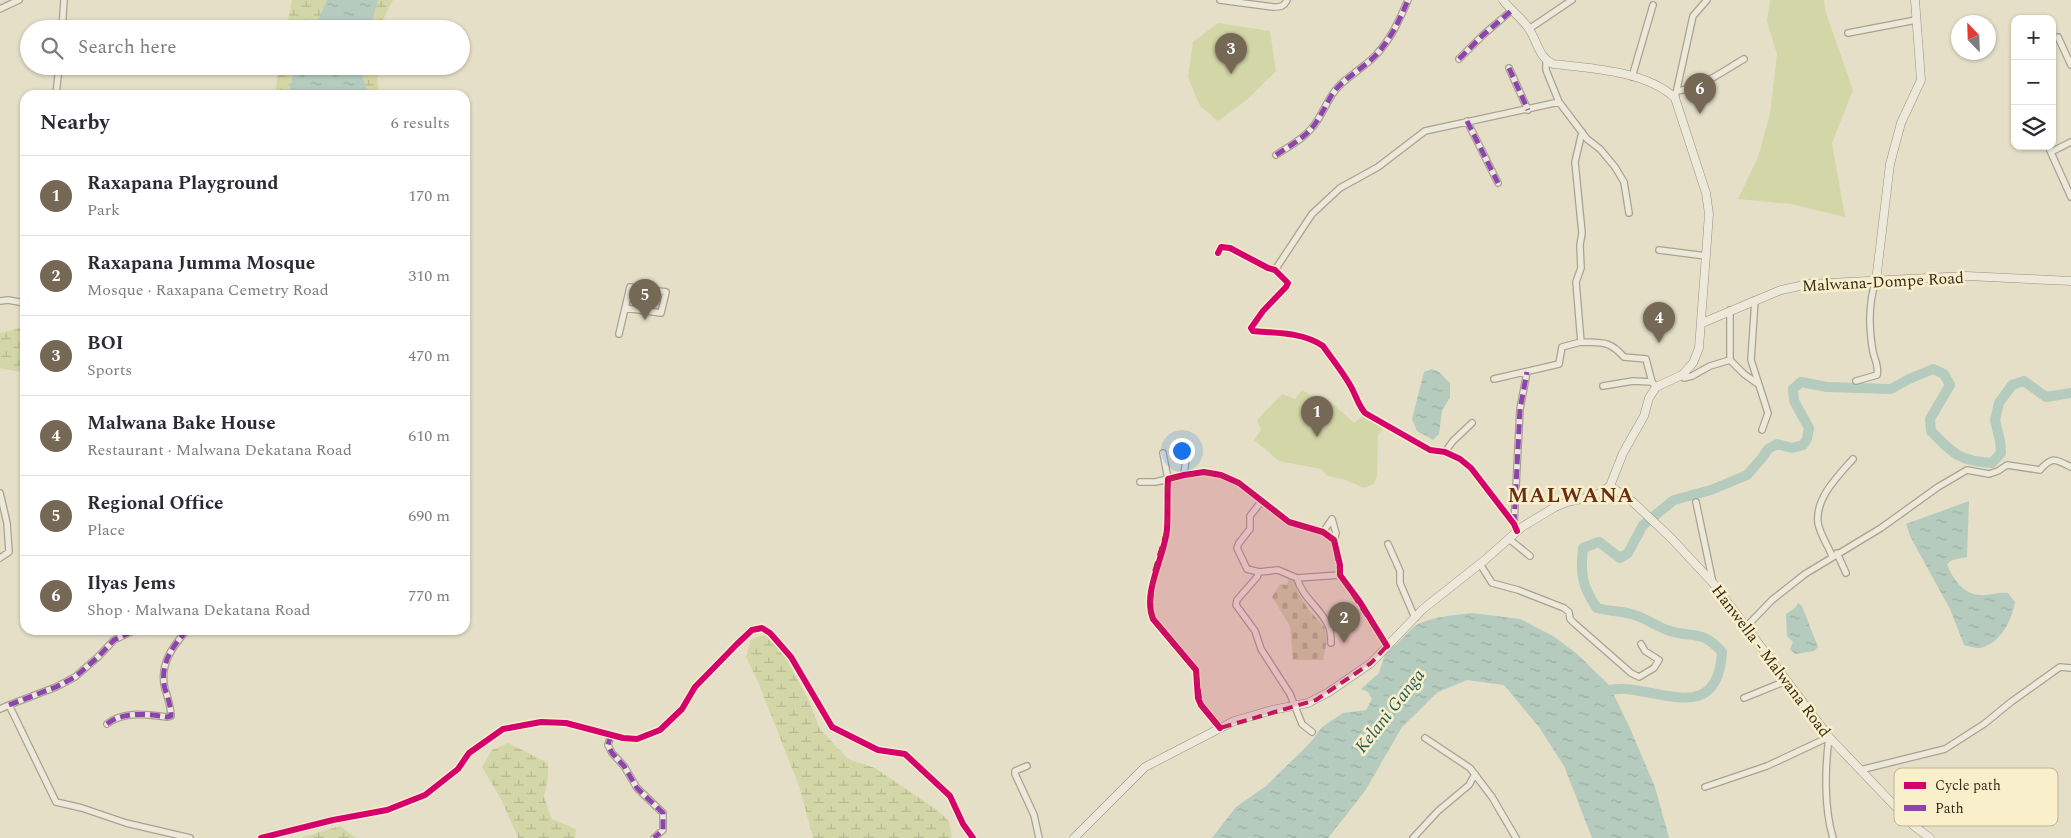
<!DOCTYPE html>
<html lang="en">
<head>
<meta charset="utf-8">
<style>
  body { margin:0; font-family:Spectral,serif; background:#f2f2f3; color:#2b2b33 }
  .controls { position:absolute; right:15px; top:15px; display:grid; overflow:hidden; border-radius:10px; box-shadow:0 1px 4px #0004 }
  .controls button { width:45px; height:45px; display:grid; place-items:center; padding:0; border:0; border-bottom:1px solid #e1e1e2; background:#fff; color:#2b2b33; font:25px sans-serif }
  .compass { position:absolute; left:1951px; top:15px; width:45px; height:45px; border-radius:50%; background:#fff; box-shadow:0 1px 4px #0004; rotate:337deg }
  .you { position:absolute; left:1181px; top:450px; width:18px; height:18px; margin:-12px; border:4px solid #fff; border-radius:50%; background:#1a73e8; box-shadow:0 0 0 8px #1a73e833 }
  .badge { display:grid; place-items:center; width:32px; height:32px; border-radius:50%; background:#756956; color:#fff; font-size:16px; font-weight:700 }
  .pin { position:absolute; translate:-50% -41px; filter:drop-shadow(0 1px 2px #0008) }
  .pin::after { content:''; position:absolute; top:26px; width:18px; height:15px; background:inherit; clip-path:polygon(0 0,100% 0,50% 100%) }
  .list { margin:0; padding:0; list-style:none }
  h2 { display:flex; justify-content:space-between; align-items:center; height:65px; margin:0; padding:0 20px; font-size:21px }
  h2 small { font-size:16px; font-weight:400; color:#7c7c81 }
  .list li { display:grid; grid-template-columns:32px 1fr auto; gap:15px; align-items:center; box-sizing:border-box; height:80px; padding:0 20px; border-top:1px solid #e1e1e2 }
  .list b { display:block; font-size:19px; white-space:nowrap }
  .list p { margin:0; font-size:16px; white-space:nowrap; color:#7c7c81 }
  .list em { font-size:16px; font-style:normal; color:#7c7c81 }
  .icon { flex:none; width:28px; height:28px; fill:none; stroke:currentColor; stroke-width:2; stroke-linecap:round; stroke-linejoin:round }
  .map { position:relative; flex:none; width:2071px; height:838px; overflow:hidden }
  .search { position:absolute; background:#fff; box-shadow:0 1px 4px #0004; left:20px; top:20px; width:450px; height:55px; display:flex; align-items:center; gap:12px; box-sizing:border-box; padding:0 18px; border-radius:28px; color:#7c7c81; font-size:19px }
  .panel { position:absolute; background:#fff; box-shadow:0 1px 4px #0004; left:20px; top:90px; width:450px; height:545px; border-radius:15px }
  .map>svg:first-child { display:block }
</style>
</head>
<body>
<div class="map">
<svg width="2071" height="838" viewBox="0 0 2071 838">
  <defs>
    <pattern id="wetland-marsh" width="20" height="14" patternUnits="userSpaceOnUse" patternTransform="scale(1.25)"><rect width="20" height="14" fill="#d3d7a7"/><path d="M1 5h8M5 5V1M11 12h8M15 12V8" fill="none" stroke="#b6b98f"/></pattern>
    <pattern id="cemetery-stones" width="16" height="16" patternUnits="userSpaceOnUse" patternTransform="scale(1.25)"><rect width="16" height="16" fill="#cdd0a8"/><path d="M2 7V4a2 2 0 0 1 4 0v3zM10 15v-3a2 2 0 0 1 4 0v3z" fill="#b1b390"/></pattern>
    <pattern id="water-ripples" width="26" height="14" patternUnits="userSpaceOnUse" patternTransform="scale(1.25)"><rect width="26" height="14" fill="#b4cbbe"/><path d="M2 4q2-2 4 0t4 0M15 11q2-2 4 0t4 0" fill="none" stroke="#9caea3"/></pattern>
  </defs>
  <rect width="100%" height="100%" fill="#e5dfc7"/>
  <path fill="#d3d7a7" d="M1770 0H1824L1825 10 1853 90 1832 143 1845 217 1791 204 1738 199 1758 157 1770 114 1777 54 1767 21Z
    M1218 23 1270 31 1276 71 1248 99 1218 121 1200 106 1188 77 1193 42Z
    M1302 390 1310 395 1331 402 1354 423 1363 416 1375 422 1383 429 1378 434 1377 476 1374 484 1364 488 1346 480 1328 476 1321 469 1279 461 1254 440 1261 430 1257 420 1282 394 1295 399Z"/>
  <path fill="url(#wetland-marsh)" d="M292 0H327L314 29H286Z
    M378 0H393L382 22 381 29H370Z
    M279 66H296L293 72 289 95H275Z
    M362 66H376L379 95H369L361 72Z
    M25 327V373L0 368V333Z
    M766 635 782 651 808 699 820 729 848 759 875 768 937 810 949 821 952 838H813L799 786 759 684 746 657 751 639Z
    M508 743 548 763V777L544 797 552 819 576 829 575 838H518L502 801 482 767 492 750Z
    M340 826 356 838H302L303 837Z"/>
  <path fill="url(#cemetery-stones)" d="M1289 577 1296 580 1297 591 1308 609 1325 628 1327 640 1323 660H1293L1290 626 1272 597 1280 584 1287 585Z"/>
  <path fill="url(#water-ripples)" d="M327 0H378L370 29H314Z
    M296 66H362L361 72 369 95H289L293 72Z
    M1432 369 1439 372 1450 383V397L1442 411 1439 434 1433 440 1417 431 1412 419 1424 372Z
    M1969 501 1967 557 1952 560 1947 564C1952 578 1963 594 1980 595 1989 596 1998 592 2008 593L2015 602C2012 620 2000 644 1980 648 1974 648 1969 646 1964 645L1950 609 1911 538 1906 524Z
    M1798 603 1802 606 1818 647 1814 651 1795 654 1790 649 1793 642 1787 636 1786 614 1795 608Z
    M1472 613 1520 619 1553 636 1576 653 1609 685 1629 726 1655 787 1669 838H1592L1564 766 1539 727 1504 685 1467 680 1438 692 1402 727 1365 791 1328 838H1212L1236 807 1266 786 1311 742 1322 727 1343 713 1366 710 1372 699 1368 692 1361 689 1379 673 1386 651C1398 646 1405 634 1415 626 1428 617 1456 615 1472 613Z"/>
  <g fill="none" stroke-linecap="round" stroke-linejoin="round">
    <path stroke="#b4cbbe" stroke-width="10" d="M1599 692C1607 691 1617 688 1626 689 1669 693 1718 720 1722 652 1701 628 1692 639 1667 630 1654 625 1644 617 1631 614 1620 611 1608 611 1597 608 1582 587 1580 573 1583 548L1599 542 1620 558 1628 553 1643 525 1674 500 1711 490 1747 475 1762 458 1768 449 1777 444 1792 448 1803 445 1807 439 1809 428 1794 401 1793 389 1801 382 1827 387 1891 389 1909 379 1933 369 1944 374 1950 385 1930 419 1931 431C1952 453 1959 461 1992 463L2001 453 2000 441 1995 420 1999 403 2012 385 2024 381 2046 397 2071 393"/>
    <defs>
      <path id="street" d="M1220 0 1273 7C1280 7 1284 7 1287 0
        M0 9 19 0
        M62 29 64 0
        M1529 29 1572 0
        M1848 33 1916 20
        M2058 37 2071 65
        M1459 59 1483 35 1511 11
        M1546 61V70L1559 102 1587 139 1600 149 1615 167 1624 182 1629 213
        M1509 68 1528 110
        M1632 77 1653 5
        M1677 91C1701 88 1723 71 1744 59
        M56 95 59 66
        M1675 98 1693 16 1707 0
        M1467 121 1498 183
        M1582 132 1575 162 1582 233 1580 245 1581 268 1576 282 1581 342C1602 343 1609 340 1624 357L1646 359 1652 382 1656 387
        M2048 146 2071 197
        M2051 152 2071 142
        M1276 155C1291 145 1307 137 1317 121 1325 109 1329 96 1339 86 1350 75 1364 67 1375 56 1391 39 1399 21 1408 0
        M1659 250 1706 256
        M1218 253 1221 247 1230 248 1268 268 1275 270 1288 283 1286 287 1263 311 1251 328 1253 331C1275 333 1303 332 1323 346 1332 359 1342 371 1350 385 1356 395 1358 405 1365 413L1430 450 1445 452 1460 459 1471 468 1514 524 1517 531
        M1275 270 1312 214 1340 188 1378 167 1425 131 1559 102
        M1755 300 1751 360 1768 413 1762 430
        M0 301 8 300 25 303
        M1730 310V360L1744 374 1758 384
        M619 334 630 287 666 292 661 313 625 308
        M1682 375 1684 378 1692 376 1710 366 1730 360
        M1494 379 1559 364 1562 347 1581 342
        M1856 381 1877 375C1879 367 1875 360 1873 352 1869 329 1868 303 1876 281
        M1603 386 1633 381 1652 382
        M1445 452 1453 441 1472 423
        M1184 475 1186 458
        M1140 482H1155L1168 479 1163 453
        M0 493 7 523 9 552 0 558
        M1261 502 1250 516V529L1239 543 1237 548 1247 569 1259 572 1278 570 1297 578 1340 575
        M1696 502 1713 583
        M1514 524 1520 409 1527 372
        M1323 532 1332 519 1336 533 1334 540
        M1509 539 1530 556
        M1388 544 1400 571V583L1415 618
        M1837 553 1846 573
        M1832 556C1828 546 1820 534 1818 523 1815 498 1838 476 1853 459
        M1480 564 1492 583 1518 590 1564 608 1569 612 1570 619 1574 623 1631 673 1639 677 1654 668 1659 660 1645 651 1641 644
        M1259 572 1257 577 1237 600 1236 605 1255 631 1261 649 1290 694 1302 724 1312 732
        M1297 578C1302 598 1322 609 1329 627 1331 632 1331 638 1331 643
        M1746 627 1772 600 1805 574 1881 528 1938 487 1967 470 1989 474 1998 471 2007 465 2040 470C2052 456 2055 459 2071 467
        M1744 698 1786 681
        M9 705 56 687 75 677 98 657 114 640 135 630
        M0 709 9 705 56 802 82 808 126 823 190 838
        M107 724C123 711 148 714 167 717L171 716C171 707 168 698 165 689 159 665 172 647 187 630
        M1220 728 1201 705 1198 698 1196 670 1153 619C1142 592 1165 556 1167 529 1168 513 1167 496 1168 479L1184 475 1204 472 1221 475 1239 483 1289 522 1323 532 1334 540 1340 565V575L1360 602 1387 646
        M611 735 608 745 612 753 624 766 637 788 663 813V830L654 838
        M1829 737C1825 768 1824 808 1833 838
        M1425 738 1470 768 1492 797 1516 838
        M1027 766 1015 771V774L1034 815 1039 838
        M1860 770 1945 749 1984 724 2011 702 2060 667 2071 668
        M1705 787 1767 766 1829 737
        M1914 826 1946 814
        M261 838 333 820 387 810 425 795 458 769 469 753 503 729 541 722 566 723 623 738 637 739 660 730 682 709 695 687 737 644 752 630 762 628 770 633 791 657 832 727 878 750 905 754 950 796 963 824 973 838
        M1413 838 1438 811 1469 785 1475 774"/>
      <path id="secondary" d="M1876 281 1890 164 1901 123 1921 80 1915 0
        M1702 323 1781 290 1809 284 1967 276 2071 281
        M1610 486 1633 502 1672 539 1713 583 1829 737 1914 826 1930 838
        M1074 838 1145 767 1234 721 1272 710 1308 703 1329 692 1371 663 1423 609 1486 559 1522 527 1555 507 1567 502 1595 496 1610 486 1623 453 1644 416 1649 398 1656 387 1682 375 1693 363 1699 348 1709 214 1706 193 1675 98C1647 71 1590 68 1553 64 1538 57 1538 42 1529 29 1523 19 1511 11 1503 0"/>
    </defs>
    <use href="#street" stroke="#a9a291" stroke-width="8"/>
    <use href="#secondary" stroke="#999181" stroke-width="9"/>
    <use href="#street" stroke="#ece8da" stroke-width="5.5"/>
    <use href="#secondary" stroke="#ece8da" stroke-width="8"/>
    <path stroke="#8e44ad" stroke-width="5" stroke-dasharray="10 5" stroke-linecap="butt" d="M1459 59 1483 35 1511 11
      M1509 68 1528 110
      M1467 121 1498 183
      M1276 155C1291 145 1307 137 1317 121 1325 109 1329 96 1339 86 1350 75 1364 67 1375 56 1391 39 1399 21 1408 0
      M1514 524 1520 409 1527 372
      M9 705 56 687 75 677 98 657 114 640 135 630
      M107 724C123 711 148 714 167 717L171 716C171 707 168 698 165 689 159 665 172 647 187 630
      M611 735 608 745 612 753 624 766 637 788 663 813V830L654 838"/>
    <defs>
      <path id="cycleway" d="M1218 253 1221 247 1230 248 1268 268 1275 270 1288 283 1286 287 1263 311 1251 328 1253 331C1275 333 1303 332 1323 346 1332 359 1342 371 1350 385 1356 395 1358 405 1365 413L1430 450 1445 452 1460 459 1471 468 1514 524 1517 531
        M1220 728 1201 705 1198 698 1196 670 1153 619C1142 592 1165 556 1167 529 1168 513 1167 496 1168 479L1184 475 1204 472 1221 475 1239 483 1289 522 1323 532 1334 540 1340 565V575L1360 602 1387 646
        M261 838 333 820 387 810 425 795 458 769 469 753 503 729 541 722 566 723 623 738 637 739 660 730 682 709 695 687 737 644 752 630 762 628 770 633 791 657 832 727 878 750 905 754 950 796 963 824 973 838"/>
    </defs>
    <use href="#cycleway" stroke="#f9efca" stroke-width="9"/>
    <use href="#cycleway" stroke="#d6006c" stroke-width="6"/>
  </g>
  <path fill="#c2185b" fill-opacity="0.2" stroke="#c2185b" stroke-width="4" stroke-dasharray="10 6" stroke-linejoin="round" d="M1204 472 1221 475 1239 483 1289 522 1323 532 1334 540 1340 575 1387 646 1371 663 1316 700 1220 728 1201 705 1196 670 1153 619 1150 612 1154 572 1167 529 1168 479Z"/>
  <g text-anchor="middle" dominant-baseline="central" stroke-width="5" stroke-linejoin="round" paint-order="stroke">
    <g font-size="16" fill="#382a19" stroke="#f9efca">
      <text transform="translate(1883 282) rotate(-3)">Malwana-Dompe Road</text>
      <text transform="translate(1771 661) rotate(53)">Hanwella - Malwana Road</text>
    </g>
    <g font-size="18" font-style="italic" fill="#275959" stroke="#f9efca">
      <text transform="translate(1390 711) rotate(-52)">Kelani Ganga</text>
    </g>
    <g font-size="21" font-weight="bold" letter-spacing="1" fill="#692d14" stroke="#f9efca">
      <text x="1571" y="496">MALWANA</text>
    </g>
  </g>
  <rect x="1894" y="768" width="164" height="58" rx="8" fill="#f9efca" stroke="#bfb495" stroke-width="1"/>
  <rect x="1904" y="782" width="22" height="7" fill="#d6006c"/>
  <rect x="1904" y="805" width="22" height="6" fill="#8e44ad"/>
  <g font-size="14" fill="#382a19">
    <text x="1935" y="790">Cycle path</text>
    <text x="1935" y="813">Path</text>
  </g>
</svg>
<div class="controls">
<button>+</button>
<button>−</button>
<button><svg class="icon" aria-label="layers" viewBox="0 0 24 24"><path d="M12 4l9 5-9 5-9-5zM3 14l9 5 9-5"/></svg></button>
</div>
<svg class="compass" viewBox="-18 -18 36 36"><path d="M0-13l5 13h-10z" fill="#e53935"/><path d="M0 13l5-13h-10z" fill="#7c7c81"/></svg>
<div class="you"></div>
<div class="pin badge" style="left:1317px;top:437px">1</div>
<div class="pin badge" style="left:1344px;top:643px">2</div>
<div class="pin badge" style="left:1231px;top:74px">3</div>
<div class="pin badge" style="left:1659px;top:343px">4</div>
<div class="pin badge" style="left:645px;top:320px">5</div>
<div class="pin badge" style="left:1700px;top:114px">6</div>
<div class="search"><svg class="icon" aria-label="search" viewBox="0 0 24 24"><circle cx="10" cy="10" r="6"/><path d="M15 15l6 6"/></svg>Search here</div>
<section class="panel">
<h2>Nearby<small>6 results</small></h2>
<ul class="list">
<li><span class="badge">1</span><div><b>Raxapana Playground</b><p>Park</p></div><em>170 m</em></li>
<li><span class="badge">2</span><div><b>Raxapana Jumma Mosque</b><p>Mosque · Raxapana Cemetry Road</p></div><em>310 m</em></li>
<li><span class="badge">3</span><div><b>BOI</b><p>Sports</p></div><em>470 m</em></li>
<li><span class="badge">4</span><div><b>Malwana Bake House</b><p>Restaurant · Malwana Dekatana Road</p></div><em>610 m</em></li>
<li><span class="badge">5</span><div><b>Regional Office</b><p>Place</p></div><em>690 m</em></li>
<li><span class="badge">6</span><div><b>Ilyas Jems</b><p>Shop · Malwana Dekatana Road</p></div><em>770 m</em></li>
</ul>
</section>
</div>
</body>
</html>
